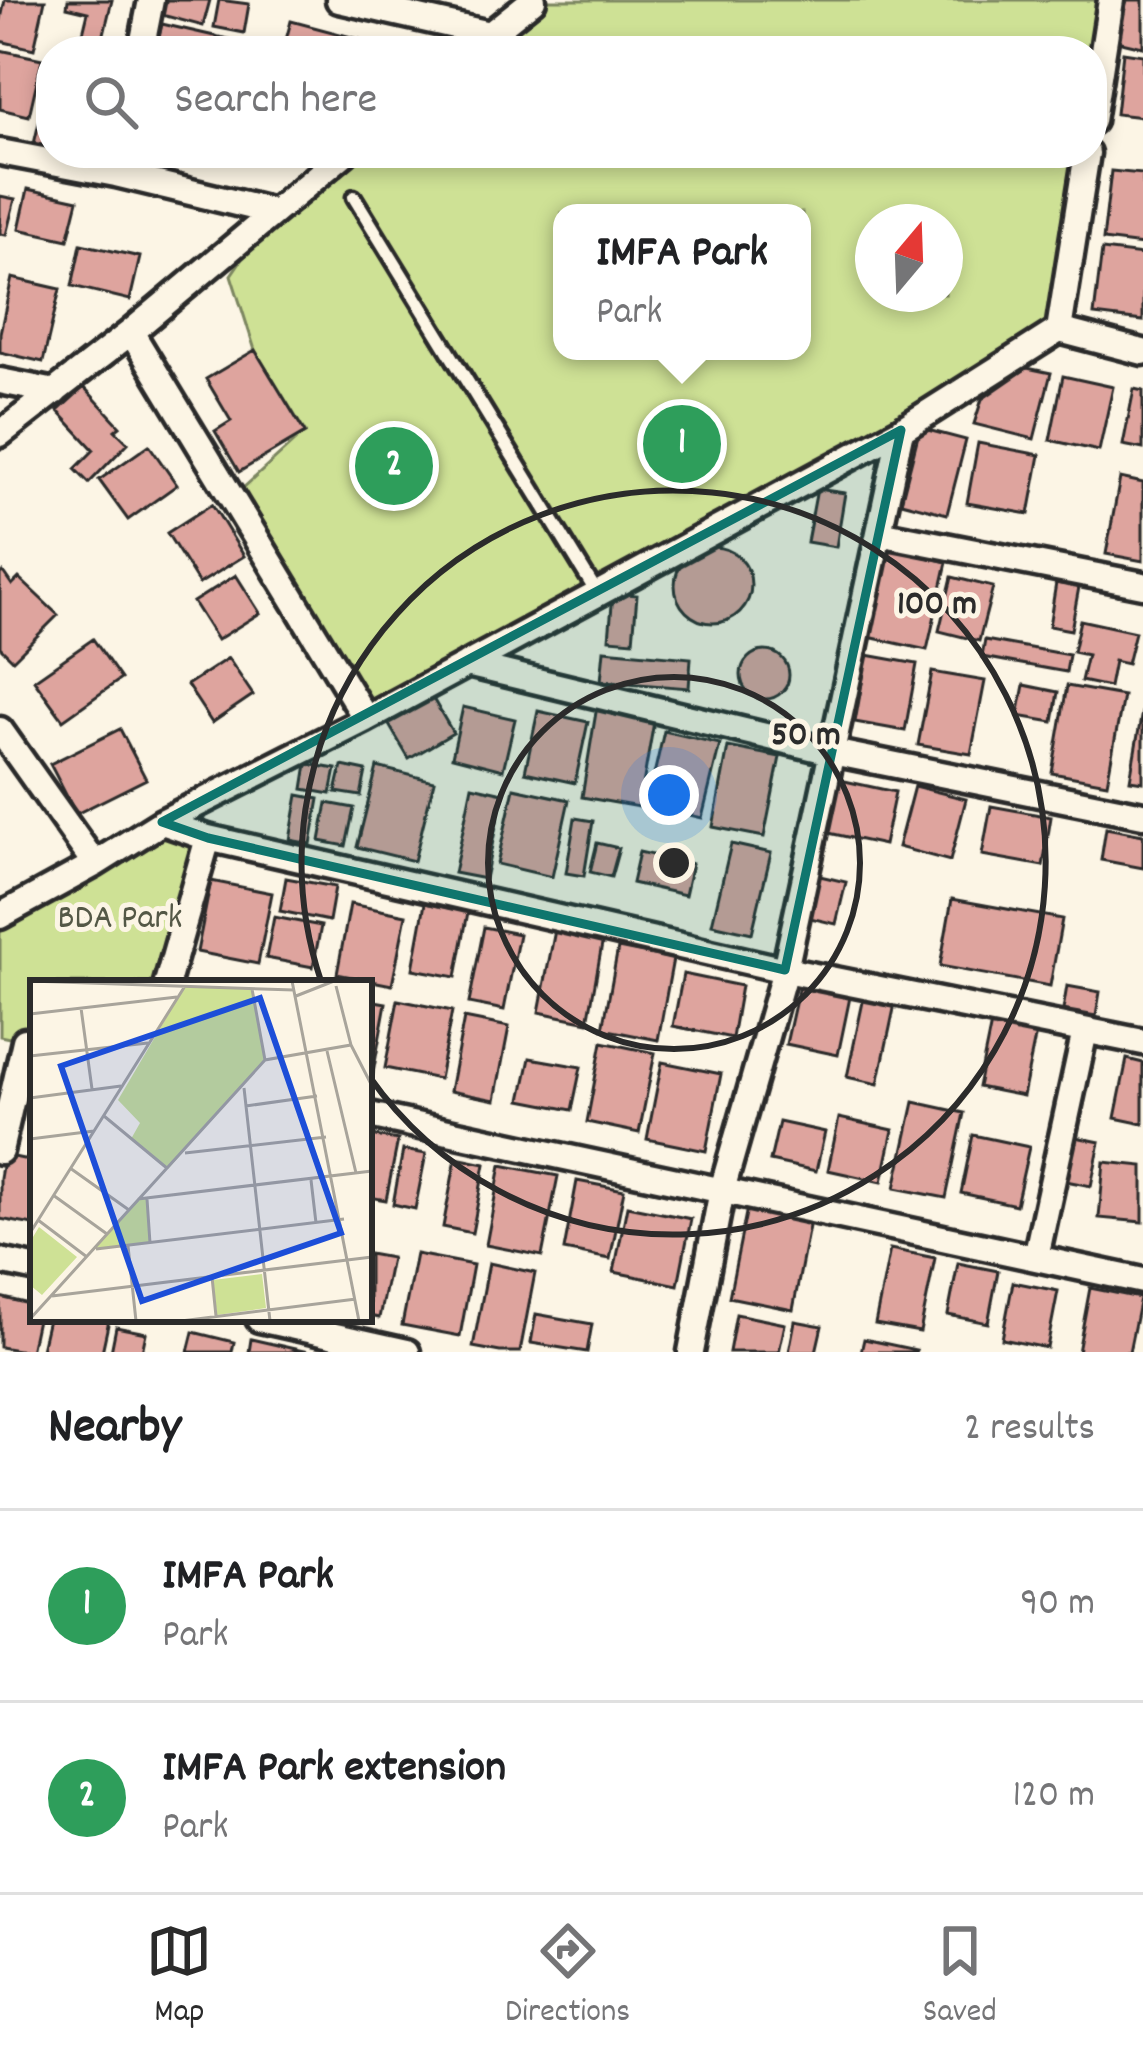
<!DOCTYPE html>
<html lang="en">
<head>
<meta charset="utf-8">
<style>
  body { margin:0; font-family:Dekko,sans-serif; background:#f6f6f6; color:#202124 }
  .compass { position:absolute; left:855px; top:204px; width:108px; height:108px; border-radius:50%; background:#fff; box-shadow:0 6px 18px #0003; rotate:19deg }
  .you { position:absolute; left:669px; top:795px; width:42px; height:42px; margin:-30px; border:9px solid #fff; border-radius:50%; background:#1a73e8; box-shadow:0 0 0 18px #1a73e833 }
  .badge { display:grid; place-items:center; width:78px; height:78px; border-radius:50%; background:#2b2b2b; color:#fff; font-size:39px; font-weight:700 }
  .pin { position:absolute; translate:-50% -50%; border:6px solid #fff; box-shadow:0 3px 12px #0006 }
  .popup { position:absolute; left:553px; top:204px; width:258px; height:156px; box-sizing:border-box; display:grid; place-content:center; border-radius:24px; background:#fff; filter:drop-shadow(0 3px 9px #0005); font-size:39px; white-space:nowrap; color:#757577 }
  .popup b { font-size:45px; color:#202124 }
  .popup::after { content:''; position:absolute; left:50%; top:100%; margin-left:-24px; border:24px solid transparent; border-top-color:#fff }
  .list { margin:0; padding:0; list-style:none }
  h2 { display:flex; justify-content:space-between; align-items:center; height:156px; margin:0; padding:0 48px; font-size:51px }
  h2 small { font-size:39px; font-weight:400; color:#757577 }
  .list li { display:grid; grid-template-columns:78px 1fr auto; gap:36px; align-items:center; box-sizing:border-box; height:192px; padding:0 48px; border-top:3px solid #e0e0e0 }
  .list b { display:block; font-size:45px; white-space:nowrap }
  .list p { margin:0; font-size:39px; white-space:nowrap; color:#757577 }
  .list em { font-size:39px; font-style:normal; color:#757577 }
  .icon { flex:none; width:66px; height:66px; fill:none; stroke:currentColor; stroke-width:2; stroke-linecap:round; stroke-linejoin:round }
  .map { position:relative; flex:none; width:1143px; height:1352px; overflow:hidden }
  .search { position:absolute; background:#fff; box-shadow:0 6px 18px #0003; left:36px; right:36px; top:36px; height:132px; display:flex; align-items:center; gap:30px; box-sizing:border-box; padding:0 42px; border-radius:48px; color:#757577; font-size:45px }
  .sheet { height:540px; background:#fff }
  nav { display:flex; justify-content:space-around; align-items:center; box-sizing:border-box; height:168px; border-top:3px solid #e0e0e0; background:#fff; font-size:33px; color:#757577 }
  nav a { display:grid; justify-items:center; gap:6px }
  nav .on { color:#2b2b2b }
  .map>svg:first-child { display:block }
</style>
</head>
<body>
<div class="map">
<svg width="1143" height="1352" viewBox="0 0 1143 1352">
  <rect width="100%" height="100%" fill="#fcf5e5"/>
  <filter id="ink" filterUnits="userSpaceOnUse"><feTurbulence type="fractalNoise" baseFrequency=".00833" numOctaves="2"/><feDisplacementMap in="SourceGraphic" scale="24" xChannelSelector="R" yChannelSelector="G"/><feConvolveMatrix kernelMatrix="1 2 1 2 8 2 1 2 1" color-interpolation-filters="sRGB"/></filter>
  <g filter="url(#ink)">
    <path fill="#cee195" stroke="#7c8660" stroke-width="3" fill-rule="evenodd" d="M538 0H1111L1092 51H474Z
      M345 153H1087L1059 330 366 719 231 499 305 432 255 350 231 275 274 212ZM562 213H802V351H562ZM873 222H945V294H873Z
      M162 822 208 838 167 983H33V1043L0 1036V916Z"/>
    <path fill="#dea49e" stroke="#2b2b2b" stroke-width="3" d="M5 0H45L34 49 0 41V24Z
      M68 0H112L103 38 83 33 88 12 67 7Z
      M166 0H210L203 26 162 15Z
      M219 0 249 4 244 33 214 27Z
      M1127 0H1143V47L1117 41Z
      M291 21 363 40 360 51H283Z
      M162 24 236 41 234 51H156Z
      M0 50 42 59 29 116 0 109Z
      M1123 52 1143 55V117L1116 114Z
      M51 71V148L34 144Z
      M1111 171 1143 174V245L1103 240Z
      M28 189 78 200 68 240 19 229Z
      M0 196 15 199 6 235 0 234Z
      M81 244 140 257 130 300 72 286Z
      M1102 250 1143 255V321L1094 315Z
      M12 278 60 289 43 362 0 352V333Z
      M255 350 305 433 239 472 215 431 231 421 206 379Z
      M1027 368 1051 373 1034 439 974 424 982 399Z
      M1063 376 1113 387 1099 451 1050 440Z
      M84 387 120 426 115 430 128 443 89 483 75 469 94 450 58 411Z
      M1134 389 1143 391V449L1123 445Z
      M920 428 966 440 947 514 901 502Z
      M978 443 1040 455 1029 514 967 503Z
      M149 445 177 485 128 520 99 480Z
      M1120 478 1143 483V561L1106 554Z
      M817 489 845 493 836 547 807 542Z
      M212 504 244 556 199 584 167 533Z
      M883 547 947 562 927 650 864 636Z
      M675 585a38 38 0 1 1 76 0a38 38 0 1 1-76 0Z
      M3 572 12 585 19 578 58 615 13 660 0 647V574Z
      M236 575 260 613 217 640 193 602Z
      M952 577 993 587 979 641 939 631Z
      M1056 583 1079 587 1071 630 1049 626Z
      M613 593 637 595 633 641 609 639Z
      M1080 620 1135 632 1127 664 1114 661 1109 687 1081 681 1087 655 1073 652Z
      M93 639 121 679 63 720 34 680Z
      M985 640 1069 655 1066 672 982 657Z
      M604 650 691 658 689 688 601 681Z
      M741 675a24 24 0 1 1 48 0a24 24 0 1 1-48 0Z
      M867 655 917 664 905 731 855 722Z
      M228 658 253 695 212 723 187 685Z
      M932 672 985 681 971 754 918 745Z
      M1024 685 1058 692 1053 722 1018 716Z
      M1067 686 1123 696 1107 783 1052 773Z
      M432 697 453 733 409 759 388 723Z
      M597 706 655 716 639 807 582 797Z
      M1143 706V782L1130 780Z
      M463 707 515 719 503 770 452 757Z
      M538 711 588 722 575 783 525 772Z
      M120 729 146 779 76 814 50 764Z
      M664 731 720 744 702 818 647 805Z
      M728 747 780 757 764 837 713 827Z
      M307 764 336 769 331 794 303 789Z
      M342 766 366 771 361 796 336 792Z
      M377 767 434 781 414 861 357 847Z
      M840 780 895 792 884 845 829 833Z
      M472 786 503 793 485 879 454 873Z
      M914 786 966 799 950 861 898 847Z
      M514 788 569 800 552 877 497 864Z
      M298 795 319 799 311 844 290 840Z
      M327 803 354 808 346 846 320 841Z
      M991 806 1051 817 1043 866 982 855Z
      M575 818 593 821 584 876 566 873Z
      M1106 828 1143 835V868L1101 860Z
      M597 843 619 848 611 877 590 872Z
      M731 844 771 853 752 933 712 924Z
      M639 852 692 864 685 895 632 883Z
      M820 876 846 882 836 924 810 918Z
      M286 878 335 887 329 921 280 911Z
      M211 881 272 893 258 964 197 952Z
      M952 899 1062 919 1050 986 940 966Z
      M425 903 468 912 456 977 413 969Z
      M350 904 406 915 392 985 337 974Z
      M274 917 321 926 313 967 266 958Z
      M484 927 519 934 504 1010 469 1003Z
      M555 930 603 939 588 1022 539 1012Z
      M618 948 673 959 658 1040 603 1029Z
      M683 974 741 986 732 1038 673 1026Z
      M799 986 850 997 838 1055 786 1044Z
      M1067 986 1100 992 1096 1016 1063 1010Z
      M864 997 895 1004 878 1084 847 1077Z
      M369 1000 386 1003 371 1084H369Z
      M398 1000 452 1011 439 1079 385 1068Z
      M464 1018 509 1027 495 1100 450 1091Z
      M992 1019 1037 1028 1023 1096 978 1087Z
      M602 1042 655 1053 639 1133 587 1122Z
      M530 1058 581 1067 572 1110 521 1100Z
      M1127 1059 1143 1063V1124L1115 1118Z
      M662 1062 721 1074 706 1151 647 1139Z
      M914 1102 964 1113 946 1198 895 1188Z
      M839 1118 893 1130 882 1182 828 1170Z
      M779 1122 825 1132 816 1171 770 1161Z
      M369 1135 398 1140 386 1200 369 1197Z
      M973 1135 1029 1147 1016 1205 961 1193Z
      M1071 1136 1100 1142 1091 1186 1061 1180Z
      M403 1150 426 1154 415 1209 393 1204Z
      M4 1155 33 1161V1225L0 1219V1178Z
      M456 1158 485 1164 472 1233 443 1227Z
      M1104 1162 1143 1166V1222L1099 1218Z
      M501 1165 558 1176 542 1256 486 1245Z
      M577 1181 624 1190 610 1259 564 1250Z
      M627 1206 691 1219 678 1285 614 1272Z
      M747 1208 810 1221 793 1310 729 1297Z
      M890 1249 935 1258 920 1332 875 1324Z
      M369 1254 391 1258 379 1318 369 1316Z
      M416 1254 473 1265 460 1336 402 1325Z
      M489 1263 535 1273 520 1352H500L473 1347Z
      M958 1263 998 1271 988 1323 948 1315Z
      M1013 1282 1058 1291 1047 1348 1002 1339Z
      M1090 1288 1140 1298 1129 1352H1078Z
      M0 1297 33 1305V1319H37L30 1352 0 1347Z
      M536 1314 592 1324 587 1352 531 1343Z
      M736 1314 785 1324 779 1352H729Z
      M48 1319 109 1320 102 1352H55L41 1349Z
      M795 1321 822 1326 816 1352H789Z
      M116 1327 146 1333 142 1352H111Z
      M193 1332 234 1342 232 1352H188Z
      M251 1339 308 1352H249Z
      M864 1339 916 1350 915 1352H861Z"/>
    <g fill="none" stroke-linecap="round" stroke-linejoin="round">
      <defs>
        <path id="lane" d="M354 197 597 593"/>
        <path id="street" d="M339 0 490 34
          M141 51 151 0
          M469 51 533 0
          M1092 121 1111 0
          M0 152 116 174 274 212
          M1059 330 1087 153
          M131 332 366 719
          M0 381 55 392
          M0 434 131 332 345 153
          M879 533 1143 585
          M467 664 832 752 1143 815
          M0 730 95 864
          M162 822 208 838 785 970 1143 1042
          M0 916 95 864 162 822 366 719 901 430 1059 330 1143 352
          M167 983 208 838
          M369 1115 1143 1281
          M0 1151 25 1041
          M1036 1257 1085 1031
          M0 1261 33 1268
          M259 1319 407 1352
          M691 1352 722 1190 785 970 901 430"/>
      </defs>
      <use href="#lane" stroke="#2b2b2b" stroke-width="21"/>
      <use href="#street" stroke="#2b2b2b" stroke-width="33"/>
      <use href="#lane" stroke="#fcf5e5" stroke-width="12"/>
      <use href="#street" stroke="#fcf5e5" stroke-width="24"/>
    </g>
  </g>
  <path fill="#0f766e" fill-opacity="0.2" stroke="#0f766e" stroke-width="9" stroke-linejoin="round" d="M901 430 785 970 208 838 162 822Z"/>
  <g fill="none" stroke="#2b2b2b" stroke-width="6">
    <circle cx="674" cy="863" r="186"/>
    <path d="M321 981A372 372 0 1 1 369 1076"/>
  </g>
  <g text-anchor="middle" dominant-baseline="central" stroke-width="10" stroke-linejoin="round" paint-order="stroke">
    <g font-size="36" fill="#545846" stroke="#fcf5e5">
      <text x="120" y="920">BDA Park</text>
    </g>
  </g>
  <g transform="translate(30 980)">
    <rect width="342" height="342" fill="#fcf5e5"/>
    <path d="M155 6 222 9 235 80 138 189 101 159 110 143 88 120ZM108 219H117L120 263 64 269ZM9 247 47 277 12 315 0 305V262ZM232 294 236 328 187 335 183 300Z" fill="#cee195"/>
    <path fill="none" stroke="#a8a49b" stroke-width="3" d="M0 1 264 10M262 1 329 341M306 6 321 65M222 9 235 80M266 16 304 1M51 28 62 109M0 34 147 17M297 71 326 193M0 76 118 63M214 108 240 341M0 118 91 106M216 126 287 116M74 136 138 189M0 159 64 151M155 173 296 157M40 188 99 230M281 200 286 243M23 215 77 254M108 219 342 191M117 219 120 263M8 240 57 277M0 253 155 6M98 266 106 341M66 269 314 239M182 297 186 336M22 316 342 277M0 339 235 80 321 65 342 106M151 341 326 319"/>
    <path fill="#1d4ed8" fill-opacity="0.15" stroke="#1d4ed8" stroke-width="6" d="M230 18 311 253 112 321 31 86Z"/>
    <rect width="342" height="342" fill="none" stroke="#2b2b2b" stroke-width="6"/>
  </g>
  <circle cx="674" cy="863" r="18" fill="#2b2b2b" stroke="#fcf5e5" stroke-width="6"/>
  <g font-size="36" text-anchor="middle" font-weight="bold" fill="#2b2b2b" stroke="#fcf5e5" stroke-width="10" stroke-linejoin="round" paint-order="stroke">
    <text x="937" y="613">100 m</text>
    <text x="806" y="744">50 m</text>
  </g>
</svg>
<svg class="compass" viewBox="-18 -18 36 36"><path d="M0-13l5 13h-10z" fill="#e53935"/><path d="M0 13l5-13h-10z" fill="#757577"/></svg>
<div class="you"></div>
<div class="pin badge" style="left:682px;top:444px;background:#2e9e5b">1</div>
<div class="popup"><b>IMFA Park</b>Park</div>
<div class="pin badge" style="left:394px;top:466px;background:#2e9e5b">2</div>
<div class="search"><svg class="icon" aria-label="search" viewBox="0 0 24 24"><circle cx="10" cy="10" r="6"/><path d="M15 15l6 6"/></svg>Search here</div>
</div>
<section class="sheet">
<h2>Nearby<small>2 results</small></h2>
<ul class="list">
<li><span class="badge" style="background:#2e9e5b">1</span><div><b>IMFA Park</b><p>Park</p></div><em>90 m</em></li>
<li><span class="badge" style="background:#2e9e5b">2</span><div><b>IMFA Park extension</b><p>Park</p></div><em>120 m</em></li>
</ul>
</section>
<nav>
<a class="on"><svg class="icon" aria-label="map" viewBox="0 0 24 24"><path d="M3 6l6-2 6 2 6-2v14l-6 2-6-2-6 2zM9 4v14M15 6v14"/></svg>Map</a>
<a><svg class="icon" aria-label="directions" viewBox="0 0 24 24"><path d="M12 3l9 9-9 9-9-9zM9 14v-3h6M13 9l2 2-2 2"/></svg>Directions</a>
<a><svg class="icon" aria-label="saved" viewBox="0 0 24 24"><path d="M7 4h10v16l-5-4-5 4z"/></svg>Saved</a>
</nav>
</body>
</html>
